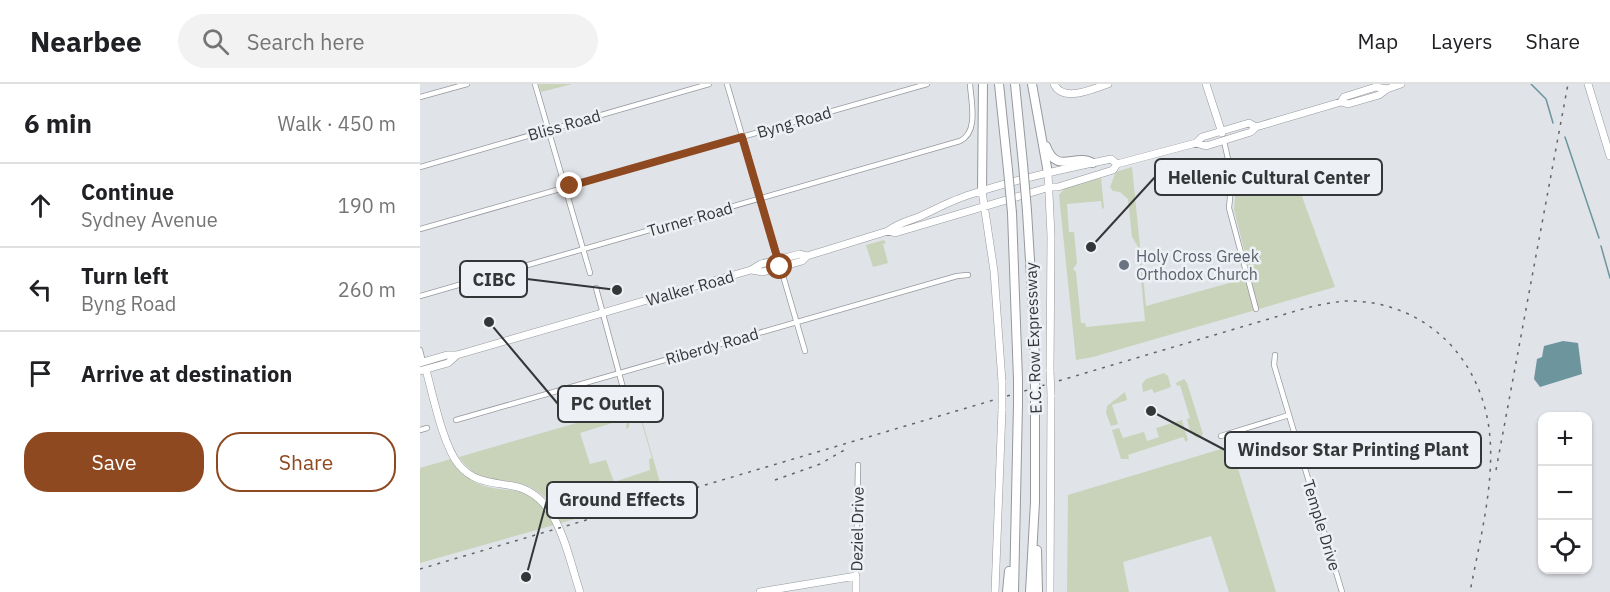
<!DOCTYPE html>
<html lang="en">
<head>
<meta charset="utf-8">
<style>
  body { margin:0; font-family:"IBM Plex Sans",sans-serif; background:#f2f2f2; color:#202124 }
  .controls { position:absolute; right:18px; bottom:18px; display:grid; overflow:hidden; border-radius:12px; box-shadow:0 2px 4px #0004 }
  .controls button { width:54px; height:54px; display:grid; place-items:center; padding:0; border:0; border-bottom:2px solid #e0e0e0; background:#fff; color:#202124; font:30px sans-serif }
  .stop { position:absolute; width:18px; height:18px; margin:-14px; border:4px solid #8e4921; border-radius:50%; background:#fff }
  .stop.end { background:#8e4921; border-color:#fff; box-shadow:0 2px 6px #0008 }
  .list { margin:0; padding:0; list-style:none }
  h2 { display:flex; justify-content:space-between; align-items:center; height:78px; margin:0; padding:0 24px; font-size:26px }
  h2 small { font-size:20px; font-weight:400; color:#757577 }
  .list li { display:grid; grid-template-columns:39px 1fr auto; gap:18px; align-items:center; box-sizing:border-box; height:84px; padding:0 24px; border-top:2px solid #e0e0e0 }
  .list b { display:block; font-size:22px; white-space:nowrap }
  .list p { margin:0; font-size:20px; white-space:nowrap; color:#757577 }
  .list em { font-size:20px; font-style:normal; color:#757577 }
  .actions { display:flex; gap:12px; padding:18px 24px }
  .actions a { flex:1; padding:14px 0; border:2px solid #8e4921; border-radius:24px; text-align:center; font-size:21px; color:#8e4921 }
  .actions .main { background:#8e4921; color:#fff }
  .icon { flex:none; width:33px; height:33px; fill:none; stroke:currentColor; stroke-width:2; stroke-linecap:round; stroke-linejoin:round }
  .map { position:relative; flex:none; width:1190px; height:508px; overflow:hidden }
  header { display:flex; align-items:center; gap:36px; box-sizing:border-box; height:84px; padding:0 30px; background:#fff; border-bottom:2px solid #e0e0e0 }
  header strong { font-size:28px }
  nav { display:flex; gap:33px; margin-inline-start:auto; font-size:21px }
  .search { width:420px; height:54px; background:#f2f2f2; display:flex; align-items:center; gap:15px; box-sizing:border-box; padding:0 21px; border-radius:33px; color:#757577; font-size:22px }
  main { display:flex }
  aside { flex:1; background:#fff }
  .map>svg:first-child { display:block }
</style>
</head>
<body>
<header>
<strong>Nearbee</strong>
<div class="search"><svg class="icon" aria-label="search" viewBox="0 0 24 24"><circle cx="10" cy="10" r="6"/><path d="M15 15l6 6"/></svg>Search here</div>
<nav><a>Map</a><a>Layers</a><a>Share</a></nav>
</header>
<main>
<aside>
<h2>6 min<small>Walk · 450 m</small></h2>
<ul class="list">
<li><svg class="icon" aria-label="ahead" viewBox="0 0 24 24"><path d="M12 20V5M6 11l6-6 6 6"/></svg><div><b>Continue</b><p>Sydney Avenue</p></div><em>190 m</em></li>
<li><svg class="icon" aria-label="left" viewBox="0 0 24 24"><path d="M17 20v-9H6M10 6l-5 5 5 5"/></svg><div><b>Turn left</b><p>Byng Road</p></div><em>260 m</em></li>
<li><svg class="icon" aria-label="arrive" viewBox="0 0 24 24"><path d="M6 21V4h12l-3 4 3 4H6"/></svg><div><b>Arrive at destination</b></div></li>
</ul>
<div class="actions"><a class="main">Save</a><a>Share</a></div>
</aside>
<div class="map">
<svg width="1190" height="508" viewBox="0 0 1190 508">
  <rect width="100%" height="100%" fill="#e0e3e8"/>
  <path fill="#c8d3b9" d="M119 0H152L121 8Z
    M712 83 726 222 831 193 814 126 815 112 847 106 872 85 915 203 673 273 656 276 639 111 645 104 681 94 684 124 682 125 681 117 647 120 649 148H654L657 179 653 185 656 188 661 239H665L666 243 725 237 718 163 712 153 708 115 700 108 693 107 690 103 696 88Z
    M464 156 466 159 463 160 468 179 453 183 446 161Z
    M744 289 748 292 751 303 734 309 732 305 723 308 722 300 726 295Z
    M764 295 767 299 783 350 780 354C770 353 769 343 767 335L770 334 760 301 757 302 756 299Z
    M705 308 707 316 692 321 698 340 691 342 686 329 687 322Z
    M218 322 243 409 141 439C133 417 116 401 93 398 82 396 70 397 60 392 51 388 45 381 39 373L205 325 202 336 160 349 170 380 186 376 194 398 230 386 229 375 232 374 220 333 209 336V343L206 345 208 325Z
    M762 336 768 356 766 358 763 353 708 371 709 375H701L692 346 699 344 703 354 724 348 727 357 739 353 736 344Z
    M811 362 856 508H809L791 452 703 478 709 508H647L648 411Z
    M31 375C40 387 49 397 64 402 84 408 105 403 122 420 127 426 130 434 134 441L0 479V384Z"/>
  <path fill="#6c959e" d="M1143 257 1158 259 1162 290 1120 303 1114 295 1117 275 1122 273 1124 262Z"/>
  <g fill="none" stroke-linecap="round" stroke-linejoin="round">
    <path stroke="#6c959e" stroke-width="1.5" d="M1111 0 1126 15 1133 39
      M1145 53 1179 154
      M1181 162 1190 194"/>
    <defs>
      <path id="street" d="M115 0 170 189
        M307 0 385 267
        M0 13 47 0
        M804 57 812 93 809 124 836 225
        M0 83 289 0
        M0 145 507 0
        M176 204 206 315
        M0 212 540 57C559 48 551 18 550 0
        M0 266 3 278
        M855 271 854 281 922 508
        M36 336 537 192 548 191
        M0 346 7 344
        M801 352 869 331
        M436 492 438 381"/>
      <path id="secondary" d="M634 0C643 19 672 5 688 0
        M786 0 802 49
        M1168 0 1190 72
        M921 18 924 13 956 3 967 5
        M776 59 786 62 831 48 836 43 921 18 928 20 959 11 967 5 981 0
        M628 89 631 152 630 287
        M562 107 574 187 582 298
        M468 147 475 149 630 103H638L693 86 697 80 776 59 782 53 829 39 836 43
        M332 186 343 188 382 177 387 172 468 147C478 139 489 137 501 132 518 124 534 115 552 110 597 95 644 85 691 75L697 80
        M0 279 27 271H37L331 186 341 180 380 170 387 172
        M6 286C13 311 23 362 39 381 54 399 72 398 93 402 139 410 147 470 160 508
        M0 287 28 279 37 271
        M340 508 436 492V508
        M575 508 582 325
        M630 508 631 311"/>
      <path id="highway" d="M579 0 588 86
        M595 0 603 80
        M612 0 628 89
        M626 62C637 92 655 68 673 79
        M562 107 563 0
        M607 127 614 242 615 290
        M592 129 598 296
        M617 466 618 508
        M587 508 589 487
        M594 508 598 320
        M610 508 615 418V315"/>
    </defs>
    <use href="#street" stroke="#95989d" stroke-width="6"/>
    <use href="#secondary" stroke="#95989d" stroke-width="8"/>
    <use href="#highway" stroke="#95989d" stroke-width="10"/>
    <use href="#street" stroke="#fff" stroke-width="4.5"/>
    <use href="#secondary" stroke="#fff" stroke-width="7"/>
    <use href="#highway" stroke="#fff" stroke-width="8"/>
    <path stroke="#636567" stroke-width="1.5" stroke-dasharray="3 6" stroke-linecap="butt" d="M1076 386 1148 0
      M355 396 400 380 428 364
      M0 485 886 224C899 221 913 218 926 217 1006 216 1064 276 1070 354 1074 403 1059 460 1050 508"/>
    <defs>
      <path id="secondary-bridge" d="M630 287 631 311
        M582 298V325"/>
      <path id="highway-bridge" d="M603 80 607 127
        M588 86 592 129
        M615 290V315
        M598 320V296"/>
    </defs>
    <use href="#secondary-bridge" stroke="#95989d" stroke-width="8" stroke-linecap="butt"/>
    <use href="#highway-bridge" stroke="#95989d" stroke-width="10" stroke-linecap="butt"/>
    <use href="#secondary-bridge" stroke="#fff" stroke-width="7"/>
    <use href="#highway-bridge" stroke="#fff" stroke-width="8"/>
  </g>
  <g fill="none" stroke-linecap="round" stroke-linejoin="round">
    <path stroke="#8e4921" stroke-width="8" d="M150 102 322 53 360 183"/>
  </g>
  <circle fill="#6b7280" stroke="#edf1f6" stroke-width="2" cx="704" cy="181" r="6"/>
  <g text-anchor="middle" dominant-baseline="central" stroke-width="5" stroke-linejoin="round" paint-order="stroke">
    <g font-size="16" fill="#353638" stroke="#edf1f6">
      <text transform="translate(374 38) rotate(-16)">Byng Road</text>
      <text transform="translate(144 41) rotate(-16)">Bliss Road</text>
      <text transform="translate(270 135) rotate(-16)">Turner Road</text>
      <text transform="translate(270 204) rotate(-16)">Walker Road</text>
      <text transform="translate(613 254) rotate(-92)">E.C. Row Expressway</text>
      <text transform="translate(292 262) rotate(-16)">Riberdy Road</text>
      <text transform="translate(902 441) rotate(73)">Temple Drive</text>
      <text transform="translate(437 445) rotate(-89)">Deziel Drive</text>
    </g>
    <g font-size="16" fill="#5b616d" stroke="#edf1f6" text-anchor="start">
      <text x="716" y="172">Holy Cross Greek<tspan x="716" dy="18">Orthodox Church</tspan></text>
    </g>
  </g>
  <path fill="none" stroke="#353638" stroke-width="2" d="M671 163L735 93M197 206L107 195M69 238L138 320M731 327L805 366M106 493L127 416"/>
  <g fill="#353638" stroke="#edf1f6" stroke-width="2">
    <circle cx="671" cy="163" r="6"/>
    <circle cx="197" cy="206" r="6"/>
    <circle cx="69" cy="238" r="6"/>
    <circle cx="731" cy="327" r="6"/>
    <circle cx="106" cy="493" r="6"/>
  </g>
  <g fill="#edf1f6" stroke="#353638" stroke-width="2">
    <rect x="735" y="75" width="227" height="36" rx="6"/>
    <rect x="40" y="177" width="67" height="36" rx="6"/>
    <rect x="138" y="302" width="105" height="36" rx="6"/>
    <rect x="805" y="348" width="256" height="36" rx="6"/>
    <rect x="127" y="398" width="150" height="36" rx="6"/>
  </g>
  <g font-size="18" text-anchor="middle" font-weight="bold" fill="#353638">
    <text x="849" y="100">Hellenic Cultural Center</text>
    <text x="74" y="202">CIBC</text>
    <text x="191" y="326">PC Outlet</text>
    <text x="933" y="372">Windsor Star Printing Plant</text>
    <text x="202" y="422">Ground Effects</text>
  </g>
</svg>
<div class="controls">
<button>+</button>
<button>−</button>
<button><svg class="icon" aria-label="locate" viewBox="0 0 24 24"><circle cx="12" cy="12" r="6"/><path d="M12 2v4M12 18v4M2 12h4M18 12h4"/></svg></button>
</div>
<div class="stop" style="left:360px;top:183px"></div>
<div class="stop end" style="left:150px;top:102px"></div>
</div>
</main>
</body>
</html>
